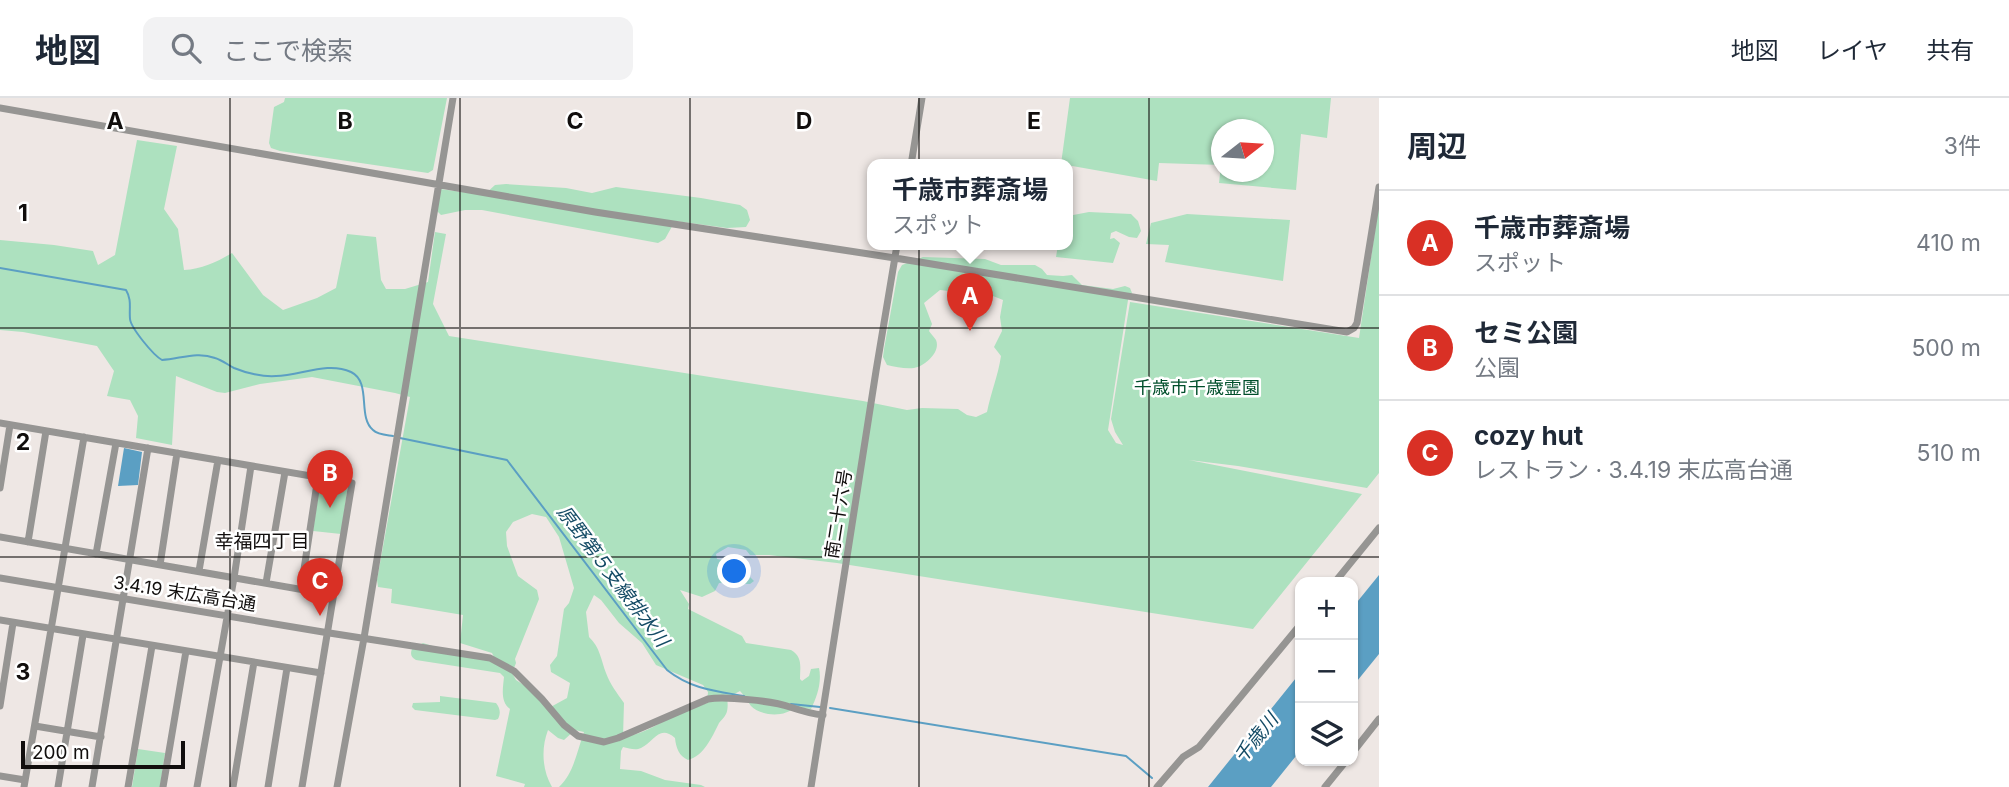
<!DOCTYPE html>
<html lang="ja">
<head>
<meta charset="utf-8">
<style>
  body { margin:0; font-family:Inter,"Noto Sans JP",sans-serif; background:#f2f2f3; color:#1f2937 }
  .controls { position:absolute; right:21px; bottom:21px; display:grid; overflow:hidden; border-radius:14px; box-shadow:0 2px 5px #0004 }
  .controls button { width:63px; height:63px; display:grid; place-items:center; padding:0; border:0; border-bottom:2px solid #e0e1e3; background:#fff; color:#1f2937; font:35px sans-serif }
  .compass { position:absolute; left:1211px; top:21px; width:63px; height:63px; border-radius:50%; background:#fff; box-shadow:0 2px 5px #0004; rotate:73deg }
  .scale { position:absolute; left:21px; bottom:18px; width:164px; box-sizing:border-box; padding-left:7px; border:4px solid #110e0d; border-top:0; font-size:19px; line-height:24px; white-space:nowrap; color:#110e0d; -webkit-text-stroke:5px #fff; paint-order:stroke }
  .you { position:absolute; left:735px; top:474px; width:24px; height:24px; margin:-18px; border:5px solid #fff; border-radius:50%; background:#1a73e8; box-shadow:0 0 0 10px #1a73e833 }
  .badge { display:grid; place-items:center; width:46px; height:46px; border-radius:50%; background:#d93025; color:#fff; font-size:23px; font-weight:700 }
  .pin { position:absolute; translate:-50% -58px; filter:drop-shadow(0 2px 4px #0008) }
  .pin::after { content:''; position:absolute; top:37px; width:24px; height:21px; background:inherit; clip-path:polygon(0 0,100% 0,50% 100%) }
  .popup { position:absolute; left:867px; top:61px; width:206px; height:91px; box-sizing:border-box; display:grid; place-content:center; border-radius:14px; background:#fff; filter:drop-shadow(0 2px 5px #0005); font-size:23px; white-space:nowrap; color:#747a83 }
  .popup b { font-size:26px; color:#1f2937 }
  .popup::after { content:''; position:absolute; left:50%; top:100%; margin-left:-14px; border:14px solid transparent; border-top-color:#fff }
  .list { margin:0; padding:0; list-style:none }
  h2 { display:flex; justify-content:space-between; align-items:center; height:91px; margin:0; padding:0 28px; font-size:30px }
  h2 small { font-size:23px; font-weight:400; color:#747a83 }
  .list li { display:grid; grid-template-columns:46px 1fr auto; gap:21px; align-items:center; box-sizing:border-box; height:105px; padding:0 28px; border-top:2px solid #e0e1e3 }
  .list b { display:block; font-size:26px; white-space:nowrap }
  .list p { margin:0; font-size:23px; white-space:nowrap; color:#747a83 }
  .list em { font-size:23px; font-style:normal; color:#747a83 }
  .icon { flex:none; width:38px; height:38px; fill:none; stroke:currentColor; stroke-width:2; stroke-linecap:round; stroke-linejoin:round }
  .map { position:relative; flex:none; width:1379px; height:689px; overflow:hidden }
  header { display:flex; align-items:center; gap:42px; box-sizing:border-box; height:98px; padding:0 35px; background:#fff; border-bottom:2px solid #e0e1e3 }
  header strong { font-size:33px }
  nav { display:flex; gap:38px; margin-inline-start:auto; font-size:24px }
  .search { width:490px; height:63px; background:#f2f2f3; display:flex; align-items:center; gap:18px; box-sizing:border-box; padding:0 24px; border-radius:14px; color:#747a83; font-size:26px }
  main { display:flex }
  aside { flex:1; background:#fff }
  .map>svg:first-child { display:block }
</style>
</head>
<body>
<header>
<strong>地図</strong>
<div class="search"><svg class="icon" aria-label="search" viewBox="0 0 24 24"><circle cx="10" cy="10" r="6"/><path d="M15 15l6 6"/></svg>ここで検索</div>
<nav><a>地図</a><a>レイヤ</a><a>共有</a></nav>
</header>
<main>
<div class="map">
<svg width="1379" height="689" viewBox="0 0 1379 689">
  <rect width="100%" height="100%" fill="#eee7e4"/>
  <path fill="#ade1bf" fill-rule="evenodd" d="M285 0H447L433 72 428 75 280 53 271 50 269 45 274 9 284 4Z
    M1070 0H1331L1327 40 1301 36 1296 92 1219 85 1221 67 1159 65 1157 83 1061 66ZM1222 32H1264V74H1222Z
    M137 42 177 48 164 111 178 131 184 172C202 171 217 164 232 155L263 197 283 212 317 200 336 190 347 136 376 139 381 182 386 191H405L428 184 435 134 446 136 433 206 449 238 863 303 907 312 922 310 958 311 967 317 976 319 987 314C991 294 998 278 1001 258L994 249 1002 233 1000 219 1003 202 993 198 940 192 924 205 932 226 929 233C931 236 934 239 936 242 941 254 925 268 914 270 905 271 896 269 887 267L883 259 884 251 898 174 902 167 923 159 985 161 1001 167H1035L1042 171 1047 177 1063 178 1072 177 1082 187 1113 191 1125 188 1130 190 1132 195 1128 202 1108 332 1116 345 1123 347 1115 334 1111 321 1130 204 1359 240 1379 106V375L1367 390 1238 368 1189 362 1362 396 1253 531 837 465 769 457H750L746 452 728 449 716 456 717 461 734 464 735 474 750 479 754 483 750 486 719 485 715 493 702 499 680 492 689 506 688 511 742 538 746 545 791 552C803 559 800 569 800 581L802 583 809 578 811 571 819 570C822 584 817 599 811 611L795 609C785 620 760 618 751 608 747 603 744 597 740 593L727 600C728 605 728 612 726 616 724 620 721 622 719 625 712 639 704 658 688 662 679 658 676 650 675 640 659 626 654 644 641 650 635 653 629 650 623 649L621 653 620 671 641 673 665 682 701 687 705 689H559C574 675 577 653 584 634L575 632 564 642 558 640 548 632C541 650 542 672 552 689H524L525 686 496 678 510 611C500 604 503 590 504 579L500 575 416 562C411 559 410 556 412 551L423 545 461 557 494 559 492 555 460 545 463 517 391 505 392 491 378 489 377 482 410 299 395 295 312 279 260 286 225 295 217 294 176 278 172 347 136 340 138 318 130 302 107 298 114 273 97 248 23 234 0 232V142L54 147 93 153 98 167 115 157ZM532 416 546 419 559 439 574 490 569 505 564 511 557 558 550 567 551 574 570 585 567 600 547 611 530 591 516 582 512 575 516 565 515 561 539 501 537 492 518 478 507 448 506 434 513 424ZM594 497 601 502 619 525 642 545 656 567 703 587 708 594 707 605C695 610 681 613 670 620 655 628 640 637 623 639L624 605C617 595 610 586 606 575 601 562 600 549 589 539L586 514Z
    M506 86 566 90 592 95 616 89 701 100 740 107 747 112 750 122 746 129 727 130 675 123 665 141 658 145 482 112H465L441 117 437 113 440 91 484 97 495 87Z
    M1089 114 1131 116 1138 123 1141 133 1137 140 1129 139 1116 133 1111 135 1110 141 1114 140 1120 145 1113 165 1056 159 1058 147H1068V118Z
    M1187 116 1290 122 1283 183 1165 164 1169 147 1146 146 1151 125Z
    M320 383 348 387 341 436 313 433Z
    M440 598 496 605C500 610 501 615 498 621L495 622 415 612 412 609 413 605 440 604Z
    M138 651 165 655 160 689H132Z"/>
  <path fill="#5b9fc3" d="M124 350 142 354 138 387 118 388Z
    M1379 477V556L1353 588V509Z
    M1300 575V653L1271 689H1208Z"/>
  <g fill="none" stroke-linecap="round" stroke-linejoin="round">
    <path stroke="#5b9fc3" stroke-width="2" d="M0 170 126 192C132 202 129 210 130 221 131 230 153 257 162 262 180 261 197 253 215 260 222 262 228 267 234 270 246 275 263 279 276 278 300 278 327 263 351 274 372 284 357 319 373 332 378 337 387 337 393 338
      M400 340 507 362 667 572C691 591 715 593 744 598
      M791 606 820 609
      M830 610 1126 658 1152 680"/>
    <path stroke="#969593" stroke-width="7" d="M0 10 595 114 895 160 1347 234 1354 230 1357 225 1379 89
      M911 67 922 0
      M0 325 352 385 302 689
      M0 390 10 327
      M0 439 333 497
      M28 444 46 333
      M96 456 116 345
      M160 467 177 355
      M199 473 218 362
      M0 480 323 534 490 560 514 573 542 601 564 627 578 638 604 644 618 640 708 601C725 598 773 603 790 609 802 613 811 616 823 617
      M1335 484 1379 430
      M266 485 285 374
      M301 491 318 379
      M0 522 321 575
      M0 608 13 525
      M35 628 101 639
      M1353 654 1379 621
      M0 678 25 682
      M24 689 84 339
      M58 689 83 537
      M92 689 148 350
      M128 689 152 548
      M163 689 186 553
      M197 689 234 480 251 368
      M233 689 254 564
      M268 689 287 570
      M337 689 364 540 453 0
      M811 689 876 273 897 147
      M1157 689 1183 659 1199 649 1300 527
      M1325 689 1346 663"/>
  </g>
  <path fill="none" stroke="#110e0d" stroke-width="2" stroke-opacity="0.55" d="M230 0V689M460 0V689M690 0V689M919 0V689M1149 0V689M0 230H1379M0 459H1379"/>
  <g text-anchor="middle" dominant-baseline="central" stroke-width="5" stroke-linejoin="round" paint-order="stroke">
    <g font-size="18" fill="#004f2b" stroke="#fff">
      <text x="1197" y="289">千歳市千歳霊園</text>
    </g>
    <g font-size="18" fill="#110e0d" stroke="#fff">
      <text transform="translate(838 416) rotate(-81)">南二十六号</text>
      <text transform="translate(185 495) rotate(9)">3.4.19 末広高台通</text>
    </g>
    <g font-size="19" fill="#110e0d" stroke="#fff">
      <text x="262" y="443">幸福四丁目</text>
    </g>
    <g font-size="19" font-style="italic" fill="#144b65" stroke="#fff">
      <text transform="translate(613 478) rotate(53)">原野第５支線排水川</text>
      <text transform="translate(1256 640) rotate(-51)">千歳川</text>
    </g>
  </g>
  <g font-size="23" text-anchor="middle" font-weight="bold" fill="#110e0d" stroke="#fff" stroke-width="5" stroke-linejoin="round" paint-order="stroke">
    <text x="115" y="31">A</text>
    <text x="345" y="31">B</text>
    <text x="575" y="31">C</text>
    <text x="804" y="31">D</text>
    <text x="1034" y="31">E</text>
    <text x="23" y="123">1</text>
    <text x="23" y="352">2</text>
    <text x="23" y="582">3</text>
  </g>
</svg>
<div class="controls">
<button>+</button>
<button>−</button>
<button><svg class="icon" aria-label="layers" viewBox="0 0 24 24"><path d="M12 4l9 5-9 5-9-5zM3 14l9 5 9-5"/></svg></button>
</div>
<svg class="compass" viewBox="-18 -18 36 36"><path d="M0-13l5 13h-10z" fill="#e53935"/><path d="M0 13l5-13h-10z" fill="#747a83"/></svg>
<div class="scale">200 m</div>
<div class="you"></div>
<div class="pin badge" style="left:970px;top:233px">A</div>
<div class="popup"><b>千歳市葬斎場</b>スポット</div>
<div class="pin badge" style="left:330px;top:410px">B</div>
<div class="pin badge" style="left:320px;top:518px">C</div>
</div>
<aside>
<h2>周辺<small>3件</small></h2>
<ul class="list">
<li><span class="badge">A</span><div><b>千歳市葬斎場</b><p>スポット</p></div><em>410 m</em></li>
<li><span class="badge">B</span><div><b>セミ公園</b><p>公園</p></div><em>500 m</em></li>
<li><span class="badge">C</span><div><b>cozy hut</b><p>レストラン · 3.4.19 末広高台通</p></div><em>510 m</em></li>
</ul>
</aside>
</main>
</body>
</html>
